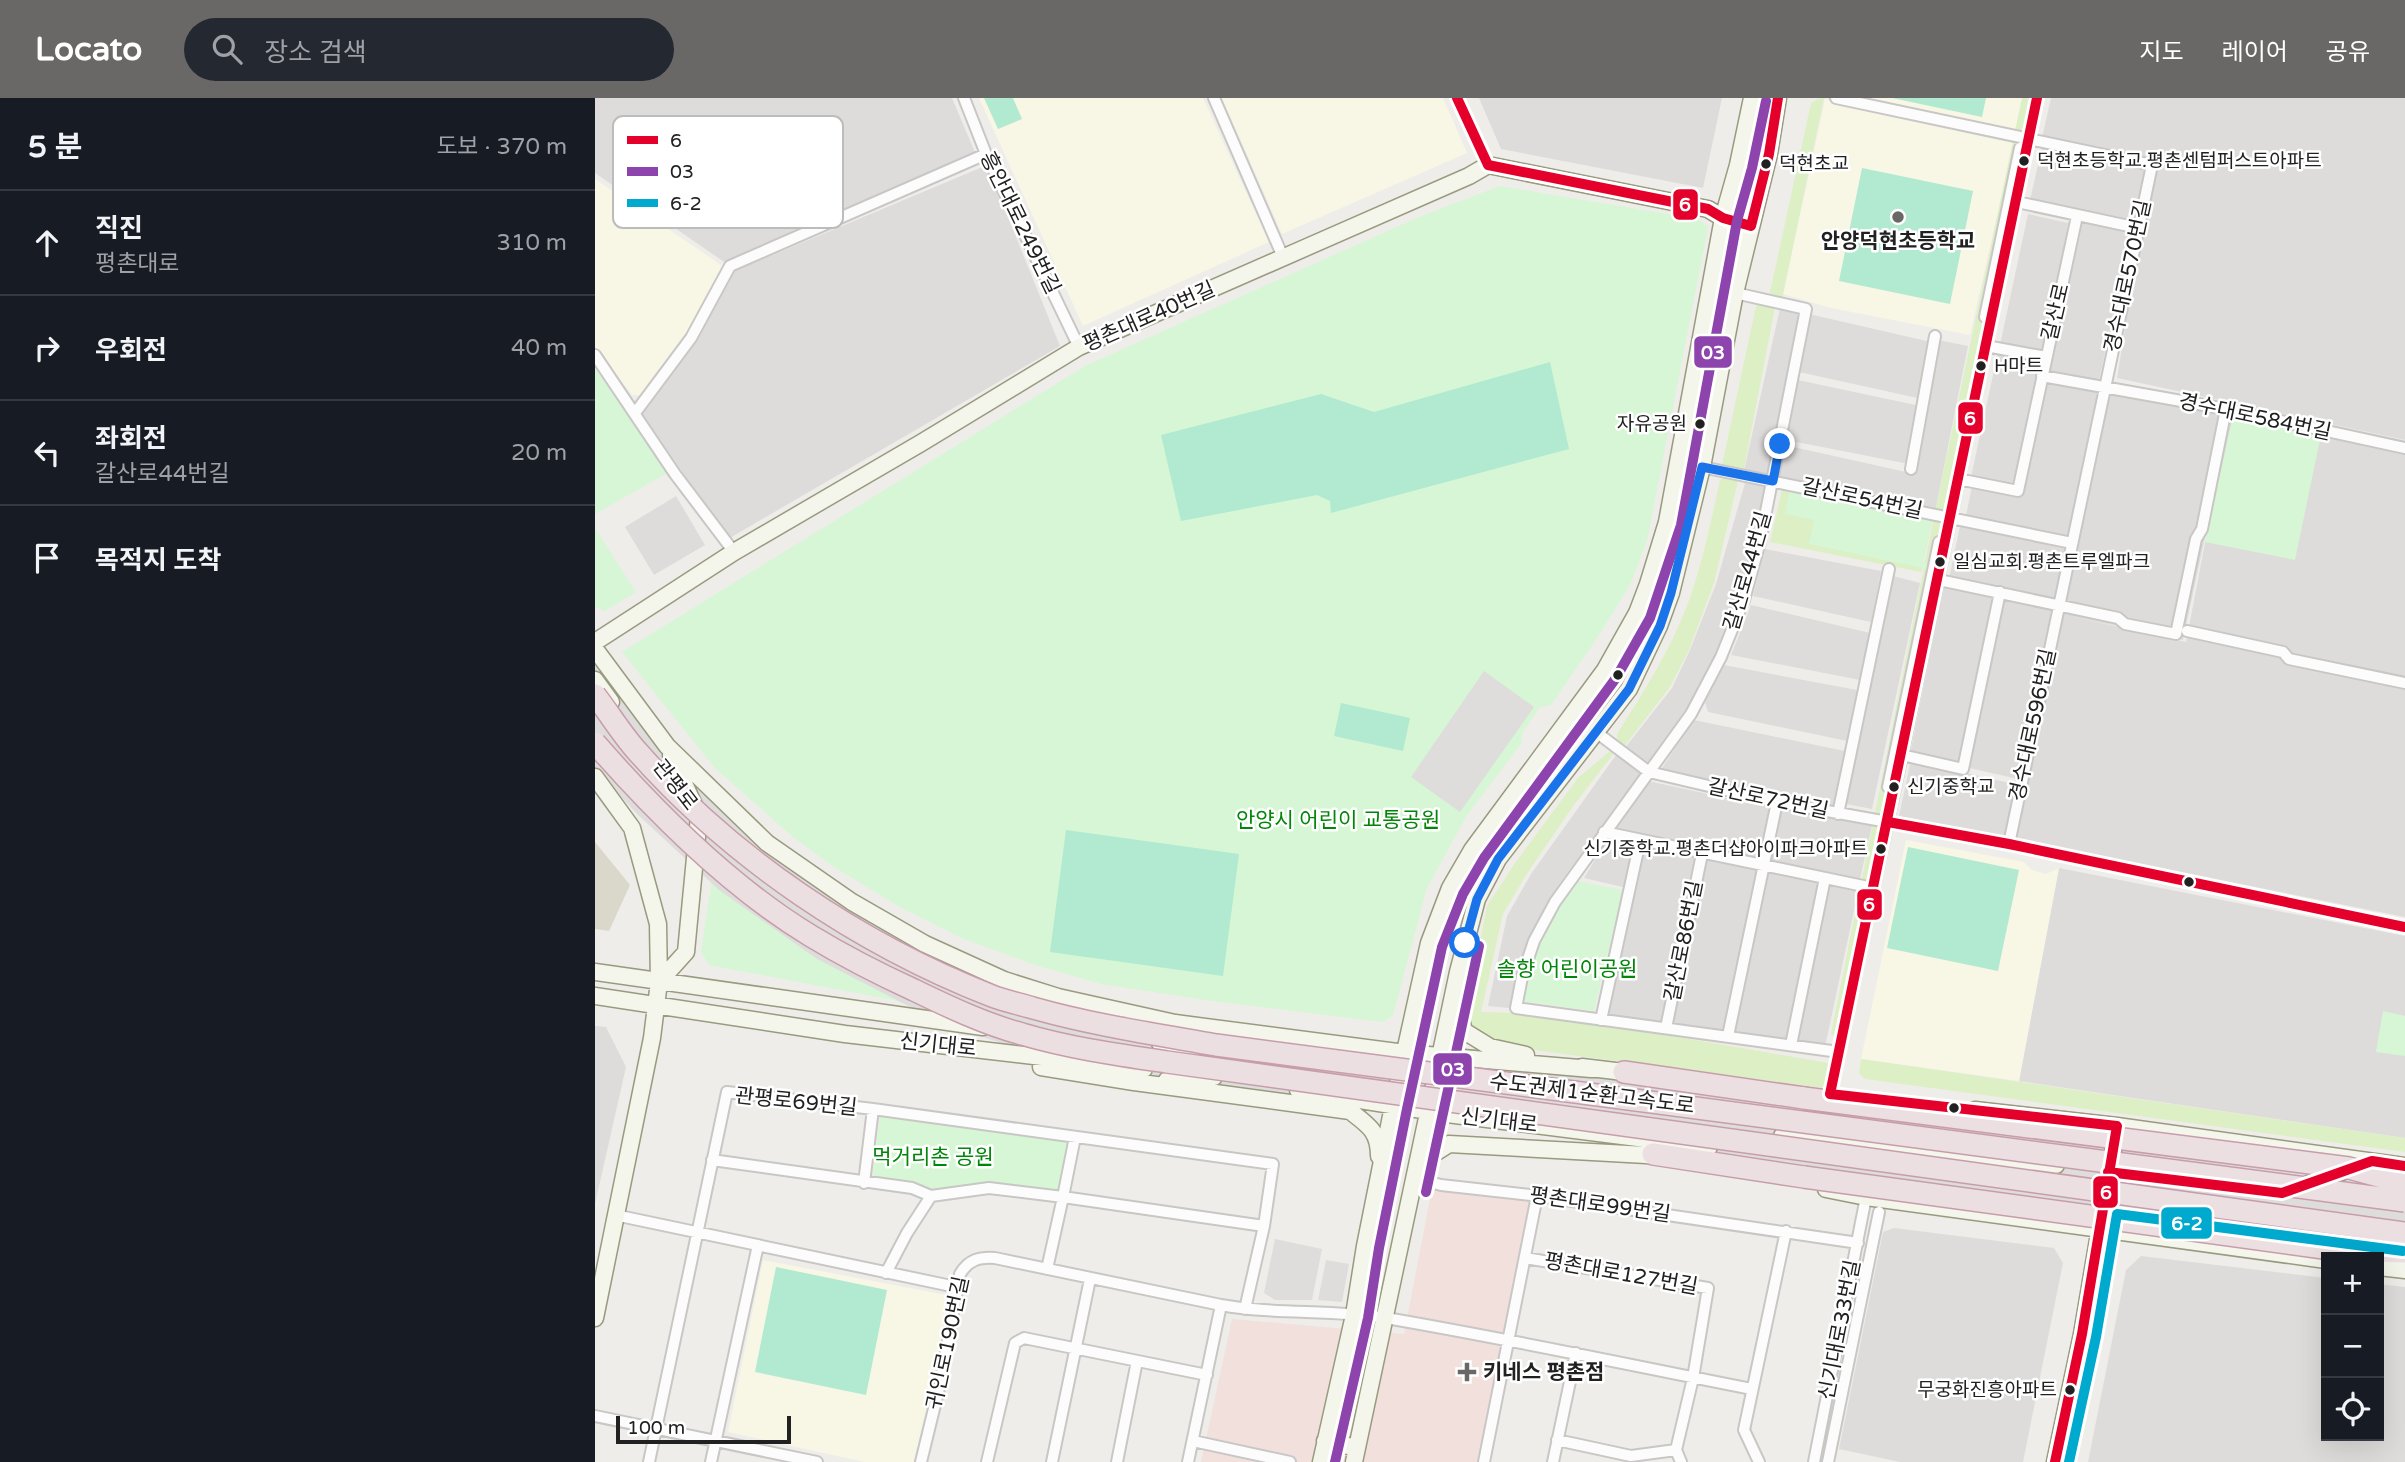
<!DOCTYPE html>
<html lang="ko">
<head>
<meta charset="utf-8">
<style>
  body { margin:0; font-family:"Varela Round","Noto Sans KR",sans-serif; background:#242831; color:#f1f3f6 }
  .controls { position:absolute; right:21px; bottom:21px; display:grid; overflow:hidden; border-radius:0px; box-shadow:0 7px 28px #0002 }
  .controls button { width:63px; height:63px; display:grid; place-items:center; padding:0; border:0; border-bottom:2px solid #363941; background:#171b24; color:#f1f3f6; font:35px sans-serif }
  .scale { position:absolute; left:21px; bottom:18px; width:175px; box-sizing:border-box; padding-left:7px; border:4px solid #212121; border-top:0; font-size:19px; line-height:24px; white-space:nowrap; color:#212121; -webkit-text-stroke:5px #fff; paint-order:stroke }
  .stop { position:absolute; width:21px; height:21px; margin:-16px; border:5px solid #1a73e8; border-radius:50%; background:#fff }
  .stop.end { background:#1a73e8; border-color:#fff; box-shadow:0 2px 7px #0008 }
  .list { margin:0; padding:0; list-style:none }
  h2 { display:flex; justify-content:space-between; align-items:center; height:91px; margin:0; padding:0 28px; font-size:30px }
  h2 small { font-size:23px; font-weight:400; color:#9ea1a6 }
  .list li { display:grid; grid-template-columns:46px 1fr auto; gap:21px; align-items:center; box-sizing:border-box; height:105px; padding:0 28px; border-top:2px solid #363941 }
  .list b { display:block; font-size:26px; white-space:nowrap }
  .list p { margin:0; font-size:23px; white-space:nowrap; color:#9ea1a6 }
  .list em { font-size:23px; font-style:normal; color:#9ea1a6 }
  .icon { flex:none; width:38px; height:38px; fill:none; stroke:currentColor; stroke-width:2; stroke-linecap:round; stroke-linejoin:round }
  .map { position:relative; flex:none; width:1810px; height:1364px; overflow:hidden }
  header { display:flex; align-items:center; gap:42px; box-sizing:border-box; height:98px; padding:0 35px; background:#696867; color:#fff }
  header strong { font-size:33px }
  nav { display:flex; gap:38px; margin-inline-start:auto; font-size:24px }
  .search { width:490px; height:63px; background:#242831; display:flex; align-items:center; gap:18px; box-sizing:border-box; padding:0 24px; border-radius:38px; color:#9ea1a6; font-size:26px }
  main { display:flex }
  aside { flex:1; background:#171b24 }
  .map>svg:first-child { display:block }
</style>
</head>
<body>
<header>
<strong>Locato</strong>
<div class="search"><svg class="icon" aria-label="search" viewBox="0 0 24 24"><circle cx="10" cy="10" r="6"/><path d="M15 15l6 6"/></svg>장소 검색</div>
<nav><a>지도</a><a>레이어</a><a>공유</a></nav>
</header>
<main>
<aside>
<h2>5 분<small>도보 · 370 m</small></h2>
<ul class="list">
<li><svg class="icon" aria-label="ahead" viewBox="0 0 24 24"><path d="M12 20V5M6 11l6-6 6 6"/></svg><div><b>직진</b><p>평촌대로</p></div><em>310 m</em></li>
<li><svg class="icon" aria-label="right" viewBox="0 0 24 24"><path d="M7 20v-9h11M14 6l5 5-5 5"/></svg><div><b>우회전</b></div><em>40 m</em></li>
<li><svg class="icon" aria-label="left" viewBox="0 0 24 24"><path d="M17 20v-9H6M10 6l-5 5 5 5"/></svg><div><b>좌회전</b><p>갈산로44번길</p></div><em>20 m</em></li>
<li><svg class="icon" aria-label="arrive" viewBox="0 0 24 24"><path d="M6 21V4h12l-3 4 3 4H6"/></svg><div><b>목적지 도착</b></div></li>
</ul>
</aside>
<div class="map">
<svg width="1810" height="1364" viewBox="0 0 1810 1364">
  <rect width="100%" height="100%" fill="#efede9"/>
  <path fill="#dedcda" fill-rule="evenodd" d="M0 0H357L382 59 135 168 0 75Z
    M884 0H1127L1108 90 906 51Z
    M1456 0H1810V342L1522 280 1557 67 1447 40Z
    M1448 45 1552 68 1540 127 1435 102Z
    M392 67 465 248 133 441 48 316 101 245 140 173Z
    M1433 116 1473 125 1449 257 1405 247Z
    M1488 124 1535 134 1504 283 1454 275Z
    M1185 210 1209 217 1176 378 1149 373Z
    M1214 216 1336 244 1327 301 1204 274Z
    M1343 242 1373 248 1340 414 1178 383 1165 444 1126 559 1056 669 1029 651 1077 590 1095 552 1121 486 1152 378 1178 382 1185 346 1320 376Z
    M1403 254 1447 264 1421 389 1376 379Z
    M1203 282 1325 308 1314 366 1191 342Z
    M1451 284 1504 294 1490 372 1509 289 1810 350V819L1415 740 1462 515 1470 516 1477 445 1370 423 1378 383 1423 393ZM1620 393 1591 544 1475 518 1588 542Z
    M1170 451 1286 473 1276 524 1158 498Z
    M1298 478 1325 485 1277 711 1251 706Z
    M1349 486 1400 496 1366 667 1315 656Z
    M1407 498 1461 511 1423 681 1370 669Z
    M1156 507 1275 535 1265 582 1136 557Z
    M1129 567 1262 592 1252 643 1113 614 1110 604Z
    M1099 622 1250 653 1239 708 1065 673Z
    M1021 657 1049 675 970 778 955 802 944 821 914 910 893 908 912 818 936 776Z
    M1316 662 1423 687 1412 739 1304 718Z
    M1053 683 1178 710 1165 770 1264 789 1230 949 1137 934 1012 919 1051 741 1015 732Z
    M1185 710 1277 728 1265 781 1176 763Z
    M1464 770 1810 838V1040L1424 983Z
    M0 928 11 929 31 969 0 1106Z
    M1299 1130 1459 1150 1468 1165 1428 1364H1305L1244 1351 1288 1134Z
    M1546 1158 1731 1180V1338H1784V1186L1810 1189V1364H1493L1531 1172Z"/>
  <path fill="#f2e0dd" d="M839 1080 939 1093 885 1364H606L637 1221 809 1236Z"/>
  <path fill="#f8f6e5" d="M384 0H608L674 144 488 228Z
    M627 0H848L872 55 687 136Z
    M1239 0H1428L1421 35Z
    M1230 1 1420 39 1375 237 1236 210 1188 196Z
    M0 81 129 169 92 238 46 297H37L0 251Z
    M1311 742 1429 764 1437 772 1451 776 1464 770 1424 983 1266 961Z
    M168 1162 357 1198 319 1364H269L133 1334Z"/>
  <path fill="#dddcdb" d="M81 398 110 447 59 477 30 429Z
    M1365 428 1472 451 1460 505 1354 481Z
    M1013 740 1042 747 1032 790 989 780Z"/>
  <path fill="#dad8ca" d="M0 744 35 787 14 833 0 831Z"/>
  <path fill="#dcefc5" d="M1225 0H1229L1186 206 1174 199 1216 5Z
    M1427 0H1439L1246 938 1241 939 1236 936 1340 414Z
    M1166 206 1180 209 1148 376 1129 372 1127 367 1161 208Z
    M1129 379 1143 383 1119 485 1094 552 1075 589 1028 650 1022 641V636C1048 595 1074 554 1092 508 1107 467 1116 424 1125 382Z
    M1188 387 1338 419 1326 474 1175 444Z
    M1015 653 1019 655 979 707 933 774 908 816 886 914 920 915 1077 938 1233 965 1235 976 1227 990 892 946 874 931 871 915 892 808 920 765 983 680Z
    M1266 961 1810 1040V1054L1270 981 1264 975Z"/>
  <path fill="#d6f6d5" d="M905 88 1103 121 1113 129 1052 443 1035 487 1004 537 956 607 945 609 928 634 926 646 872 717 832 790 798 917 788 924 617 903 506 886 440 867 369 841 303 808 236 767 197 738 120 670 27 554 492 267 824 119Z
    M0 270 72 375 0 416Z
    M1639 313 1727 332 1700 462 1610 444Z
    M1195 391 1337 421 1328 464 1333 466 1332 471 1214 446 1219 422 1190 416Z
    M0 430 41 494 10 513 0 509Z
    M124 734 477 936 114 867 106 854Z
    M982 783 1028 792 999 913 927 903C935 858 954 819 982 783Z
    M1788 913 1810 918V958L1781 954Z
    M285 1018 476 1042 464 1092 395 1084 370 1087 336 1095 277 1082Z"/>
  <path fill="#b1ead0" d="M389 0H418L427 21 403 31Z
    M1297 0H1391L1387 19Z
    M1267 70 1378 93 1355 206 1244 183Z
    M955 264 974 351 736 415 735 403 722 397 586 423 566 337 726 296 779 314Z
    M746 605 815 620 808 653 739 638Z
    M471 732 644 756 628 878 455 854Z
    M1313 749 1424 772 1403 873 1292 850Z
    M181 1169 292 1192 271 1297 160 1274Z"/>
  <path fill="#dedddb" d="M889 573 939 609 865 714 816 679Z
    M680 1141 727 1151 717 1202H680L669 1195Z
    M731 1162 754 1166 747 1204 723 1202Z"/>
  <path fill="#dedddc" d="M0 557 131 709 259 803 372 861 482 899 629 927 1810 1071V1165L1333 1089 539 980 433 954 385 938 317 910 222 861 124 792 41 715 0 670Z"/>
  <g fill="none" stroke-linecap="round" stroke-linejoin="round">
    <defs>
      <path id="street" d="M369 0 391 56 484 249
        M619 0 688 159
        M862 0 893 67
        M1241 0 1557 67 1414 746
        M1422 104 1543 130
        M1140 195 1211 211 1165 444 1149 502 1126 559 1096 616 960 804 939 843 927 879 921 910 1244 954
        M1390 219 1425 50
        M1391 248 1451 259
        M0 257 80 376 139 454
        M1447 278 1631 311 1810 350
        M40 315 96 240 135 168 391 56
        M1107 369 1477 445
        M1316 371 1340 238
        M1363 381 1423 393 1482 118
        M1344 482 1523 520 1530 526 1581 536 1601 441 1607 431 1631 311
        M1592 533 1688 554 1694 561 1810 585
        M1001 634 1054 674 1182 704 1414 746 1810 829
        M1307 657 1368 671 1405 494
        M1293 689 1344 444
        M1243 716 1294 471
        M1009 734 1278 790
        M1006 922 1045 743
        M1071 930 1107 756
        M1133 938 1182 704
        M1196 947 1230 780
        M1235 996 1307 657 1442 0
        M117 1062 317 1090 336 1098
        M819 1080 846 1087 936 1097 1263 1145
        M269 1085 278 1011
        M20 1117 361 1189
        M930 1160 1113 1190 1098 1280 1081 1352 1086 1364
        M452 1171 468 1099 669 1128
        M291 1175 312 1135 336 1098 394 1090 468 1099 480 1039
        M626 1207C681 1217 736 1211 791 1220 914 1241 1035 1267 1157 1291
        M0 1318 222 1364
        M962 1342 1036 1358 1081 1352
        M598 1343 695 1364
        M54 1364 132 994 278 1011 678 1066 669 1128 650 1211
        M116 1364 163 1147
        M326 1364 346 1282 365 1176C374 1161 385 1159 400 1160L626 1207 593 1364
        M392 1364 420 1245 429 1240 612 1277
        M457 1364 495 1181
        M522 1364 542 1263
        M889 1364 942 1098
        M958 1364 981 1255
        M1164 1364 1149 1332 1191 1133
        M1219 1364 1271 1099
        M1233 1364 1284 1114"/>
      <path id="secondary" d="M0 544 139 454 326 345 484 249 874 78 893 67 1113 111 1128 120 1156 128
        M0 551 72 648 172 745 257 804 330 846 409 882 463 899 580 925 810 955 996 971
        M0 582 16 604
        M76 657 99 707
        M0 679 37 730 63 826 64 884 57 940 0 1220
        M0 874 388 929
        M64 884 91 854 104 718 98 710
        M864 897V914L869 933 895 949 931 957
        M0 898 250 936 549 971
        M565 945 619 962
        M446 969 539 984 755 1013C773 1027 784 1033 784 1058
        M987 969 1037 975
        M572 982 619 979
        M703 992 852 1016 1114 1049
        M1380 1012 1522 1028 1810 1068
        M1187 1038 1461 1067
        M821 1072 832 1060 854 1046 1069 1058
        M1706 1089 1754 1071
        M1231 1091 1271 1099 1731 1162
        M1784 1169 1810 1172
        M730 1343 762 1350
        M726 1364 759 1217 770 1148 798 1008 834 845 855 790 877 752 1010 572 1042 515 1053 486 1072 424 1128 120 1143 67 1157 0
        M759 1364 863 874 882 801 903 761 1034 591 1064 528 1076 495 1107 369 1140 195 1174 56 1183 0
        M1460 1364 1487 1236 1522 1030"/>
      <path id="highway" d="M1029 974 1209 1000
        M1058 1056 1209 1079
        M1743 1152 1810 1154"/>
    </defs>
    <use href="#street" stroke="#c8c7c5" stroke-width="14"/>
    <use href="#secondary" stroke="#999a7f" stroke-width="19"/>
    <use href="#highway" stroke="#c79dab" stroke-width="24"/>
    <use href="#street" stroke="#fdfcfc" stroke-width="10"/>
    <use href="#secondary" stroke="#f4f5eb" stroke-width="16"/>
    <use href="#highway" stroke="#ecdfe1" stroke-width="21"/>
    <defs>
      <path id="highway-bridge" d="M0 597C14 615 26 635 41 652 136 760 264 846 397 898 410 903 425 906 438 910 498 927 559 936 621 947L1810 1103
        M0 645C62 716 135 789 216 838 249 858 284 876 319 892 354 909 390 926 427 936 474 950 524 957 572 964L1810 1135
        M1209 1000 1754 1070 1810 1085
        M1209 1079 1743 1152"/>
    </defs>
    <use href="#highway-bridge" stroke="#c79dab" stroke-width="24" stroke-linecap="butt"/>
    <use href="#highway-bridge" stroke="#ecdfe1" stroke-width="21"/>
    <defs>
      <path id="bus-1" d="M862 0 893 67
        M1442 0 1235 996 1522 1028 1487 1236 1460 1364
        M893 67 1113 111 1128 120 1156 128 1174 56 1183 0
        M1293 724 1414 746 1810 829
        M1513 1074 1687 1095 1777 1063 1810 1068"/>
      <path id="bus-2" d="M831 1094 884 848
        M740 1364 773 1220 784 1150 812 1011 847 849 868 796 889 760 1021 580 1055 520 1086 427 1142 123 1157 70 1171 3"/>
      <path id="bus-3" d="M1474 1364 1501 1239 1522 1116 1808 1153"/>
    </defs>
    <use href="#bus-1" stroke="#fff" stroke-width="16"/>
    <use href="#bus-2" stroke="#fff" stroke-width="16"/>
    <use href="#bus-3" stroke="#fff" stroke-width="16"/>
    <use href="#bus-1" stroke="#e4002b" stroke-width="10"/>
    <use href="#bus-2" stroke="#8e44ad" stroke-width="10"/>
    <use href="#bus-3" stroke="#00a9ce" stroke-width="10"/>
  </g>
  <g fill="none" stroke-linecap="round" stroke-linejoin="round">
    <path stroke="#1a73e8" stroke-width="9" d="M870 845 882 801 903 761 1034 591 1065 528 1076 495 1107 369 1178 383 1185 346"/>
  </g>
  <g fill="#212121" stroke="#fff" stroke-width="2.5">
    <circle cx="1429" cy="63" r="6"/>
    <circle cx="1171" cy="66" r="6"/>
    <circle cx="1386" cy="268" r="6"/>
    <circle cx="1105" cy="326" r="6"/>
    <circle cx="1345" cy="464" r="6"/>
    <circle cx="1023" cy="577" r="6"/>
    <circle cx="1299" cy="689" r="6"/>
    <circle cx="1286" cy="751" r="6"/>
    <circle cx="1594" cy="784" r="6"/>
    <circle cx="1359" cy="1010" r="6"/>
    <circle cx="1475" cy="1292" r="6"/>
  </g>
  <g fill="#696867" stroke="#fff" stroke-width="2.5">
    <circle cx="1303" cy="119" r="7"/>
    <path d="M868.5 1263.5h7v7h7v7h-7v7h-7v-7h-7v-7h7z"/>
  </g>
  <g text-anchor="middle" dominant-baseline="central" stroke-width="5" stroke-linejoin="round" paint-order="stroke">
    <g font-size="19" fill="#212121" stroke="#fff" text-anchor="start">
      <text x="1442" y="63">덕현초등학교.평촌센텀퍼스트아파트</text>
      <text x="1184" y="66">덕현초교</text>
      <text x="1399" y="268">H마트</text>
      <text x="1092" y="326" text-anchor="end">자유공원</text>
      <text x="1358" y="464">일심교회.평촌트루엘파크</text>
      <text x="1312" y="689">신기중학교</text>
      <text x="1273" y="751" text-anchor="end">신기중학교.평촌더샵아이파크아파트</text>
      <text x="1462" y="1292" text-anchor="end">무궁화진흥아파트</text>
    </g>
    <g font-size="21" fill="#212121" stroke="#fff">
      <text transform="translate(425 125) rotate(64)">흥안대로249번길</text>
      <text transform="translate(1533 178) rotate(-78)">경수대로570번길</text>
      <text transform="translate(1461 214) rotate(-77)">갈산로</text>
      <text transform="translate(554 219) rotate(-24)">평촌대로40번길</text>
      <text transform="translate(1660 319) rotate(12)">경수대로584번길</text>
      <text transform="translate(1267 401) rotate(12)">갈산로54번길</text>
      <text transform="translate(1153 473) rotate(-74)">갈산로44번길</text>
      <text transform="translate(1438 627) rotate(-78)">경수대로596번길</text>
      <text transform="translate(80 687) rotate(52)">관평로</text>
      <text transform="translate(1173 701) rotate(12)">갈산로72번길</text>
      <text transform="translate(1089 843) rotate(-79)">갈산로86번길</text>
      <text transform="translate(343 947) rotate(6)">신기대로</text>
      <text transform="translate(997 996) rotate(7)">수도권제1순환고속도로</text>
      <text transform="translate(201 1004) rotate(6)">관평로69번길</text>
      <text transform="translate(904 1023) rotate(7)">신기대로</text>
      <text transform="translate(1005 1107) rotate(8)">평촌대로99번길</text>
      <text transform="translate(1026 1176) rotate(10)">평촌대로127번길</text>
      <text transform="translate(1245 1232) rotate(-79)">신기대로33번길</text>
      <text transform="translate(353 1245) rotate(-78)">귀인로190번길</text>
    </g>
    <g font-size="21" font-weight="bold" fill="#212121" stroke="#fff">
      <text x="1303" y="143">안양덕현초등학교</text>
      <text x="888" y="1274" text-anchor="start">키네스 평촌점</text>
    </g>
    <g font-size="21" fill="#028609" stroke="#fff">
      <text x="743" y="722">안양시 어린이 교통공원</text>
      <text x="972" y="871">솔향 어린이공원</text>
      <text x="338" y="1059">먹거리촌 공원</text>
    </g>
  </g>
  <rect x="18" y="18" width="230" height="112" rx="10" fill="#fff" stroke="#bcbcbc" stroke-width="2"/>
  <rect x="32" y="38" width="31" height="8" fill="#e4002b"/>
  <rect x="32" y="69" width="31" height="9" fill="#8e44ad"/>
  <rect x="32" y="101" width="31" height="8" fill="#00a9ce"/>
  <g font-size="19" fill="#212121">
    <text x="75" y="49">6</text>
    <text x="75" y="80">03</text>
    <text x="75" y="112">6-2</text>
  </g>
  <g stroke="#fff" stroke-width="2.5">
    <rect x="1077" y="90" width="27" height="33" rx="7" fill="#e4002b"/>
    <rect x="1098" y="237" width="40" height="34" rx="7" fill="#8e44ad"/>
    <rect x="1362" y="303" width="27" height="34" rx="7" fill="#e4002b"/>
    <rect x="1261" y="790" width="27" height="33" rx="7" fill="#e4002b"/>
    <rect x="837" y="954" width="41" height="34" rx="7" fill="#8e44ad"/>
    <rect x="1497" y="1077" width="27" height="34" rx="7" fill="#e4002b"/>
    <rect x="1565" y="1108" width="53" height="34" rx="7" fill="#00a9ce"/>
  </g>
  <g font-size="19" text-anchor="middle" font-weight="bold" fill="#fff">
    <text x="1090" y="113">6</text>
    <text x="1118" y="261">03</text>
    <text x="1375" y="327">6</text>
    <text x="1274" y="813">6</text>
    <text x="858" y="978">03</text>
    <text x="1511" y="1101">6</text>
    <text x="1592" y="1132">6-2</text>
  </g>
</svg>
<div class="controls">
<button>+</button>
<button>−</button>
<button><svg class="icon" aria-label="locate" viewBox="0 0 24 24"><circle cx="12" cy="12" r="6"/><path d="M12 2v4M12 18v4M2 12h4M18 12h4"/></svg></button>
</div>
<div class="scale">100 m</div>
<div class="stop" style="left:870px;top:845px"></div>
<div class="stop end" style="left:1185px;top:346px"></div>
</div>
</main>
</body>
</html>
